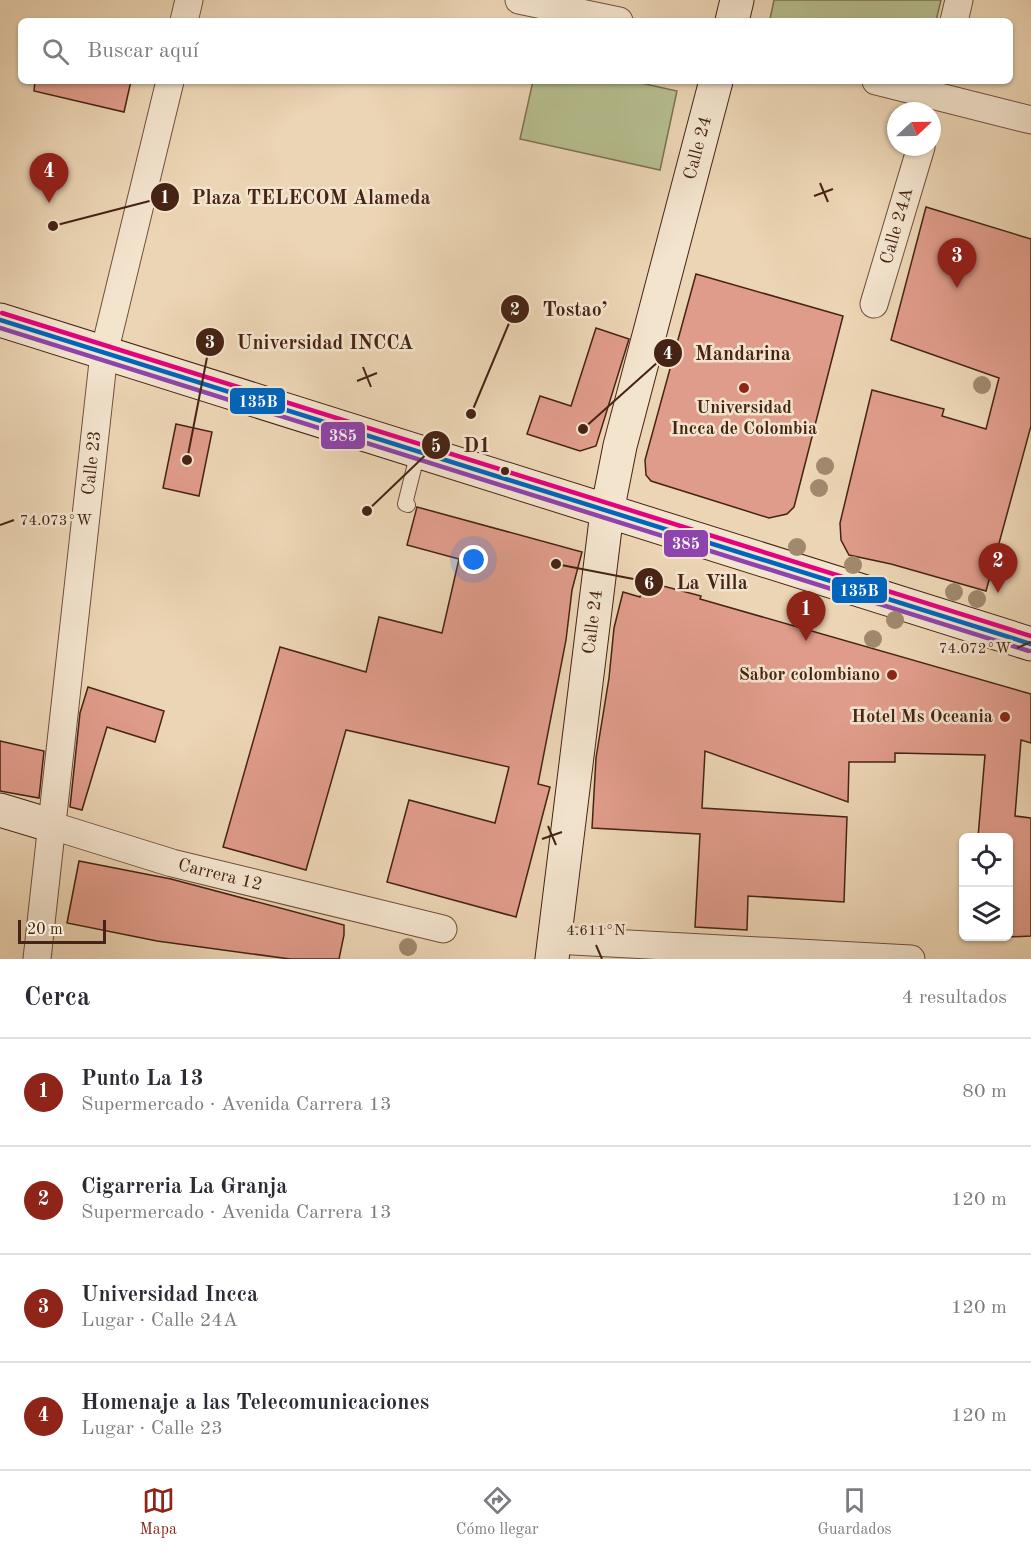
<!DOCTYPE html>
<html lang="es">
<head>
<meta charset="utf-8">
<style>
  body { margin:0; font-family:"Old Standard TT",serif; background:#f7f7f7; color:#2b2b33 }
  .controls { position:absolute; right:18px; bottom:18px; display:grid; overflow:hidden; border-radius:9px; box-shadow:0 2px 4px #0004 }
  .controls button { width:54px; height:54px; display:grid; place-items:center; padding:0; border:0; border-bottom:2px solid #e1e1e2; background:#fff; color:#2b2b33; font:30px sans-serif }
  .compass { position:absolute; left:887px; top:102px; width:54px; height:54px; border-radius:50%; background:#fff; box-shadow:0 2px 4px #0004; rotate:68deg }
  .scale { position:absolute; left:18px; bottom:15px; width:88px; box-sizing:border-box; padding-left:6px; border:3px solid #462314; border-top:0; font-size:16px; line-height:21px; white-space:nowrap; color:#462314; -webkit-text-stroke:4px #f3e4ce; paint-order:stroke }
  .you { position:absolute; left:474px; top:560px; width:21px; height:21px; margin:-15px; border:4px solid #fff; border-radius:50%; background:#1a73e8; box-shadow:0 0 0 9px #1a73e833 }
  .badge { display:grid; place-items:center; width:39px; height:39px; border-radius:50%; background:#8f2418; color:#fff; font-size:20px; font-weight:700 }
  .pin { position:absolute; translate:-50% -50px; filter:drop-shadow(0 2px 3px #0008) }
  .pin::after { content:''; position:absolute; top:32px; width:21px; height:18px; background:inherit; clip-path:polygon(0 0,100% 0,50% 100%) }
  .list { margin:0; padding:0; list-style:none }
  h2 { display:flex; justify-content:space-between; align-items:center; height:78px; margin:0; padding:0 24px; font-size:26px }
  h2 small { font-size:20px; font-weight:400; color:#7c7c81 }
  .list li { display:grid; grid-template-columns:39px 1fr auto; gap:18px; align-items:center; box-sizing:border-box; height:108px; padding:0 24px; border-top:2px solid #e1e1e2 }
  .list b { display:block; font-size:22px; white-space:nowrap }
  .list p { margin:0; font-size:20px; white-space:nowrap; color:#7c7c81 }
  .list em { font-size:20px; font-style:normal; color:#7c7c81 }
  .icon { flex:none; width:33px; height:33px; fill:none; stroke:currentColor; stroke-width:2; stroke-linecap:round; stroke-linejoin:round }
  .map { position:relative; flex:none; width:1031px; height:959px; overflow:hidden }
  .search { position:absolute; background:#fff; box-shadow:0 2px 4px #0004; left:18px; right:18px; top:18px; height:66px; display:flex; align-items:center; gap:15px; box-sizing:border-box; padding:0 21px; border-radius:9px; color:#7c7c81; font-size:22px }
  .sheet { height:510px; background:#fff }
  nav { display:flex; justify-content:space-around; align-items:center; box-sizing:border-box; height:84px; border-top:2px solid #e1e1e2; background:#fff; font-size:16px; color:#7c7c81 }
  nav a { display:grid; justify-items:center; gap:3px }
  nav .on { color:#8f2418 }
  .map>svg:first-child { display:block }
</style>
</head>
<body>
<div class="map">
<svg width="1031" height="959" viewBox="0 0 1031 959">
  <rect width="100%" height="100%" fill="#ecd5b4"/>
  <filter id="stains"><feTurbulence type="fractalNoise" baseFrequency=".00333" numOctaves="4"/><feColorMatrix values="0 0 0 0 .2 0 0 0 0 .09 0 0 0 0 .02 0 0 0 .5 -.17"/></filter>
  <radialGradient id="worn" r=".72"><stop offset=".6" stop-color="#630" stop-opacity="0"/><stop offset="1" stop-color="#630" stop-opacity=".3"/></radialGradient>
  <path fill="#b6be8f" stroke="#7e7052" stroke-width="1.5" d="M774 0H941L936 21H780L770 19Z
    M533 81H632L677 91 660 170 520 139Z"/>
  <path fill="#e09c8a" stroke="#462314" stroke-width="1.5" d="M35 81H131L124 112 34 91Z
    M926 207 1031 239V426L986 591 891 564 849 555 841 540 840 523 872 390 944 409 942 416 986 429 999 378 891 340Z
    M696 274 843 316 794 507 787 514 769 518 651 481 646 475 645 460Z
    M596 328 629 339 596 446 580 451 527 434 540 396 571 406Z
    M176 424 212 432 199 496 163 488Z
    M417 507 582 552 572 590 566 640 538 784 550 787 516 917 387 882 409 800 495 823 509 767 346 730 306 870 223 847 280 647 366 672 379 617 442 633 459 559 407 545Z
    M644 581 701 596 700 599 1031 694V743L1021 740 1015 816 1031 818V936L1008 937V837H978L985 755 895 753V762H849L848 802 705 751 702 808 847 817 844 902 748 896 747 930 695 927 700 834 592 828 596 758 609 678 614 628 623 592 640 597Z
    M88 687 164 711 155 742 107 727 82 810 70 807 80 713Z
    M0 741 44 751 39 798 0 791Z
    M79 861 171 879 344 925V935L339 959H290L157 941 67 923Z"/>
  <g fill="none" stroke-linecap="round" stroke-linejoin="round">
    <defs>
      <path id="lane" d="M408 505 405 504 418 452"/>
      <path id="street" d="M519 0 619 21
        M184 21 189 0
        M954 21 959 0
        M876 81 1031 120
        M874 304 921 147
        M53 826 172 863 443 929
        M554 940 911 959
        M37 959 104 353 170 81"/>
      <path id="secondary" d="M732 21 737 0
        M0 320 1031 644
        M0 810 53 826
        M552 959 607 512 620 446 716 81"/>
    </defs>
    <use href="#lane" stroke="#70503c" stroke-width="16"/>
    <use href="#street" stroke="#70503c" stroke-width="29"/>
    <use href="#secondary" stroke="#462314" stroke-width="35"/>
    <use href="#lane" stroke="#f3e4ce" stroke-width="14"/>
    <use href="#street" stroke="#f3e4ce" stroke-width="27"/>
    <use href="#secondary" stroke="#f3e4ce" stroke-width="33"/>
    <defs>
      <path id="bus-1" d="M0 320 1031 644"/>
      <path id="bus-2" d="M0 328 1029 651"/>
      <path id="bus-3" d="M2 313 1031 636"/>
    </defs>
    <use href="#bus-1" stroke="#f3e4ce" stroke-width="9"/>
    <use href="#bus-2" stroke="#f3e4ce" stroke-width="9"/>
    <use href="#bus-3" stroke="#f3e4ce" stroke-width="9"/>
    <use href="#bus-1" stroke="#0065bd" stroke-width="4.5"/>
    <use href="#bus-2" stroke="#8e44ad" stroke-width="4.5"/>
    <use href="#bus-3" stroke="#e5007d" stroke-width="4.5"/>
  </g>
  <g fill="#a0896d">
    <circle cx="982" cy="385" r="9"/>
    <circle cx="825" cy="466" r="9"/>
    <circle cx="819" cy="488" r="9"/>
    <circle cx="797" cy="547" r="9"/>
    <circle cx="853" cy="565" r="9"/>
    <circle cx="954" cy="592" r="9"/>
    <circle cx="977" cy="599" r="9"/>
    <circle cx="895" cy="620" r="9"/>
    <circle cx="873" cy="639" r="9"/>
    <circle cx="408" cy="947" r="9"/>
  </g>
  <path fill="none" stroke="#462314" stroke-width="2" d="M820 183 828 202M814 196 833 189M363 367 371 387M357 381 377 373M0 525 14 520M1017 648 1031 642M548 826 556 845M542 839 562 832M596 945 602 959"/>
  <g fill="#8f2418" stroke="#f3e4ce" stroke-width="2">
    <circle cx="744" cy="388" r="6"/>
    <circle cx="892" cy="675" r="6"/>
    <circle cx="1005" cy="717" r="6"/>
  </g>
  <circle fill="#462314" stroke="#f3e4ce" stroke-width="2" cx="505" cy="471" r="5"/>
  <g text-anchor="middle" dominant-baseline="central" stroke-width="5" stroke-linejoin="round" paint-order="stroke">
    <g font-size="18" fill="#462314" stroke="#f3e4ce">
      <text transform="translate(698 148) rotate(-75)">Calle 24</text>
      <text transform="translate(897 226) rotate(-74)">Calle 24A</text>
      <text transform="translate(92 463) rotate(-84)">Calle 23</text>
      <text transform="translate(593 622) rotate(-83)">Calle 24</text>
      <text transform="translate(220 875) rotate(14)">Carrera 12</text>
    </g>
    <g font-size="18" font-weight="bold" fill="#462314" stroke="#f3e4ce" text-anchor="end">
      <text x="744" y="408" text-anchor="middle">Universidad<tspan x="744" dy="21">Incca de Colombia</tspan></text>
      <text x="880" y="675">Sabor colombiano</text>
      <text x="993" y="717">Hotel Ms Oceania</text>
    </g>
  </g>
  <g font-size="15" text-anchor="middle" fill="#462314" stroke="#f3e4ce" stroke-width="5" stroke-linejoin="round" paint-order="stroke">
    <text x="56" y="525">74.073°W</text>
    <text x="975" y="653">74.072°W</text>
    <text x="596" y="935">4.611°N</text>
  </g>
  <path fill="none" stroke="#462314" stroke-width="2" d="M53 226L165 197M471 414L515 309M187 460L210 342M583 429L668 353M367 511L436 445M556 564L649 582"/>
  <g fill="#462314" stroke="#f3e4ce" stroke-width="2">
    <circle cx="53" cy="226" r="6"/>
    <circle cx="471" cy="414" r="6"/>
    <circle cx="187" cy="460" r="6"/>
    <circle cx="583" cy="429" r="6"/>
    <circle cx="367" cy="511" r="6"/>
    <circle cx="556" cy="564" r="6"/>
    <circle cx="165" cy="197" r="15"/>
    <circle cx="515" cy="309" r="15"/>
    <circle cx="210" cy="342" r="15"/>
    <circle cx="668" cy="353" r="15"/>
    <circle cx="436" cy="445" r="15"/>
    <circle cx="649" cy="582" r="15"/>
  </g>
  <g font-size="18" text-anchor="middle" font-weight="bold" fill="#fff">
    <text x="165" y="203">1</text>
    <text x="515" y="315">2</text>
    <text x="210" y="348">3</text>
    <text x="668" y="359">4</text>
    <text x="436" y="452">5</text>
    <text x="649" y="589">6</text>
  </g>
  <g font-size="20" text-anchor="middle" font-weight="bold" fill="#462314" stroke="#f3e4ce" stroke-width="5" stroke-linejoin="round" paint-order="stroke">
    <text x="311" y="204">Plaza TELECOM Alameda</text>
    <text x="575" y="316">Tostao’</text>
    <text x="325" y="349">Universidad INCCA</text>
    <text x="743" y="360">Mandarina</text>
    <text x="477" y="452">D1</text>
    <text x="712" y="589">La Villa</text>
  </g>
  <g stroke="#f3e4ce" stroke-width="2">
    <rect x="229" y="387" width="57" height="28" rx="6" fill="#0065bd"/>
    <rect x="320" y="421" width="46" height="29" rx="6" fill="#8e44ad"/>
    <rect x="663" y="529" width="46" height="29" rx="6" fill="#8e44ad"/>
    <rect x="831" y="576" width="57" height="28" rx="6" fill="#0065bd"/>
  </g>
  <g font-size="16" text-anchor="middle" font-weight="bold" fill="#fff">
    <text x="258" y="407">135B</text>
    <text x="343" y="441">385</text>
    <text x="686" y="549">385</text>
    <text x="859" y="596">135B</text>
  </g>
  <rect width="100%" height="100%" filter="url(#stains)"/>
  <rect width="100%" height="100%" fill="url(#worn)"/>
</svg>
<div class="controls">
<button><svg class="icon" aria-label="locate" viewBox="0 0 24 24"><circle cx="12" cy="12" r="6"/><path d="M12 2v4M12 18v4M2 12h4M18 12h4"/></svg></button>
<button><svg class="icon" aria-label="layers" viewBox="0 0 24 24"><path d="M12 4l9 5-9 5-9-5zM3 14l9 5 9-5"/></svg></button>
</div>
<svg class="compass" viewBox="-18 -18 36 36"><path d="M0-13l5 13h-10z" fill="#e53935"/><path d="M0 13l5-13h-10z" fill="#7c7c81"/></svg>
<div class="scale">20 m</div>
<div class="you"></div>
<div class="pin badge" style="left:806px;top:641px">1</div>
<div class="pin badge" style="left:998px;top:593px">2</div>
<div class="pin badge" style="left:957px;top:288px">3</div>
<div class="pin badge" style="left:49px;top:203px">4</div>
<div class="search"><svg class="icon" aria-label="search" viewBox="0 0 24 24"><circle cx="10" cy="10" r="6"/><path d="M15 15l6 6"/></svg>Buscar aquí</div>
</div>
<section class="sheet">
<h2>Cerca<small>4 resultados</small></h2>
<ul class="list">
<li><span class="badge">1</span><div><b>Punto La 13</b><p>Supermercado · Avenida Carrera 13</p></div><em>80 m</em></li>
<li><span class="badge">2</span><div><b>Cigarreria La Granja</b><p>Supermercado · Avenida Carrera 13</p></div><em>120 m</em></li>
<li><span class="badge">3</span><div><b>Universidad Incca</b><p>Lugar · Calle 24A</p></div><em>120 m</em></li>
<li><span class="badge">4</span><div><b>Homenaje a las Telecomunicaciones</b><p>Lugar · Calle 23</p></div><em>120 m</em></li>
</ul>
</section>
<nav>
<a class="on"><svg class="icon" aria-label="map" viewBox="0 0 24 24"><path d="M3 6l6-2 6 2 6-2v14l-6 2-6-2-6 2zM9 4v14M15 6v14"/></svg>Mapa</a>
<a><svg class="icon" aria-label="directions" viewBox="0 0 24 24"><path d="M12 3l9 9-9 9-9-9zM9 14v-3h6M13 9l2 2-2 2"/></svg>Cómo llegar</a>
<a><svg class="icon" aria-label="saved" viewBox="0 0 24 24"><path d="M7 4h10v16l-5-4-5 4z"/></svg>Guardados</a>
</nav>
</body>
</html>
